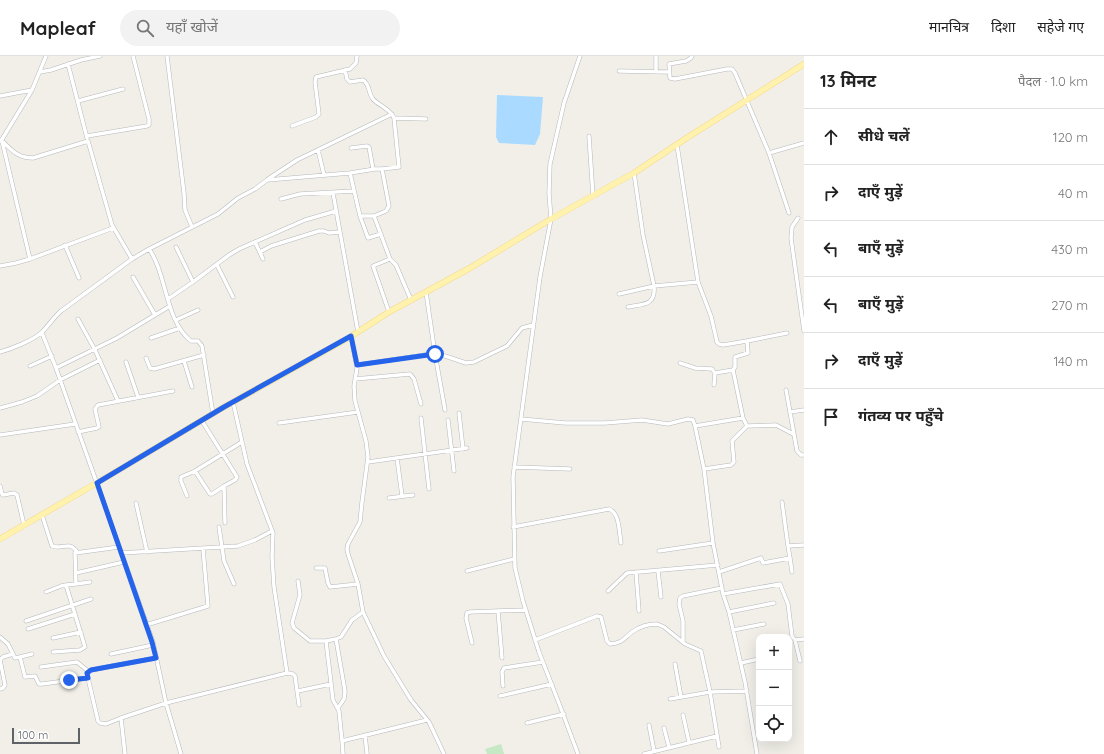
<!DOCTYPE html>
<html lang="hi">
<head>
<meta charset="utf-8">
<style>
  body { margin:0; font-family:Quicksand,"Noto Sans Devanagari",sans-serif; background:#f2f2f2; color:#222 }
  .controls { position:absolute; right:12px; bottom:12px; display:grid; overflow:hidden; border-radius:8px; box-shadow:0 4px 16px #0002 }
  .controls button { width:36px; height:36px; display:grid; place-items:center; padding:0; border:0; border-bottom:1px solid #e0e0e0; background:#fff; color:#222; font:20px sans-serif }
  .scale { position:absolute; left:12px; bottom:10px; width:68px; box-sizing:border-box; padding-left:4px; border:2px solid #5f6368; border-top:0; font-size:11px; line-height:14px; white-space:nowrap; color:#5f6368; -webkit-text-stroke:3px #fff; paint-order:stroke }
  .stop { position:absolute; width:12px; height:12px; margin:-9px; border:3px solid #2563eb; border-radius:50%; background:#fff }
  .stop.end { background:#2563eb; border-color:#fff; box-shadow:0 1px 4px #0008 }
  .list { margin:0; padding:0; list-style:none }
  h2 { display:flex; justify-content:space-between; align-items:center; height:52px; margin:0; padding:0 16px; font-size:17px }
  h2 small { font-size:13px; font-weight:400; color:#767676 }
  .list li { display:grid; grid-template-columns:26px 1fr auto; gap:12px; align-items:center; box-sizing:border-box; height:56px; padding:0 16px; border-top:1px solid #e0e0e0 }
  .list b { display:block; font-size:15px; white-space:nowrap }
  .list em { font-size:13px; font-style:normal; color:#767676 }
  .icon { flex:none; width:22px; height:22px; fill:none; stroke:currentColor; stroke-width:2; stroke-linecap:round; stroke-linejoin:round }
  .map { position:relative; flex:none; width:804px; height:698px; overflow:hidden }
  header { display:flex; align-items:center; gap:24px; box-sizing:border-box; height:56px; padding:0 20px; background:#fff; border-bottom:1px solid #e0e0e0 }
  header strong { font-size:19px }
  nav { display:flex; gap:22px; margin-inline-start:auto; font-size:14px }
  .search { width:280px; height:36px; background:#f2f2f2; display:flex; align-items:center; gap:10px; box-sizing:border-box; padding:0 14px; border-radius:22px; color:#767676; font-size:15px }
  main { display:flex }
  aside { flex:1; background:#fff }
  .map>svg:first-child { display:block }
</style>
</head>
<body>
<header>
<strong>Mapleaf</strong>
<div class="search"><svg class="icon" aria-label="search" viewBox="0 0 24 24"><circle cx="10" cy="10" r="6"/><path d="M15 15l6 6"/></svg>यहाँ खोजें</div>
<nav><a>मानचित्र</a><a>दिशा</a><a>सहेजे गए</a></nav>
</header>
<main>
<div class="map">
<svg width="804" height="698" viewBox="0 0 804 698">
  <rect width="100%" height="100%" fill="#f1efe8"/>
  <path fill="#c5e8c5" d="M501 688 504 698H487L485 693Z"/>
  <path fill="#aadaff" d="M497 39 543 41 540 78 535 89 499 87 496 81Z"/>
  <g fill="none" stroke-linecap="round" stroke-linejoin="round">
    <defs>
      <path id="street" d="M167 0 184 137 185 154 192 171
        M692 0 691 2 686 5 669 8 670 22 675 23 727 13H732L735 17 769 97 789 157
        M68 8 87 82
        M345 14 347 23 350 26 363 24C370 28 368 37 373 43 379 50 391 53 394 62L399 111 382 113 389 150 386 155 374 160
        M619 15 669 16
        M656 15V0
        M40 16 51 14 81 4 100 0
        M0 40 32 34
        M78 45 123 33
        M394 62 426 63
        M292 70 316 61 319 58 315 26 316 21 350 13 356 7 357 0
        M87 80 147 70 149 69V63L133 0
        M589 80 593 140
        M1 84C12 94 17 102 33 102L88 85 112 169 132 203
        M1 85 32 34 46 0
        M2 85 30 203
        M677 89 698 226
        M351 92 367 90 369 91 373 113H382
        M318 94 324 119
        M769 97 804 87
        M350 117 375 113
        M634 117 643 179 654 230 698 226 711 260 717 286 719 288 723 289 747 285 748 297 735 301V311L733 314 743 362
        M268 123 297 104 392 58
        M333 137 358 276
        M281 143 300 138 354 135
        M360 160 368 182 381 178
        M798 162 792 171 791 182 804 275
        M255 186 263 203
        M65 189 79 222
        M176 191 193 226
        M149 193C167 218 165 265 191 285H198L202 290 213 358
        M260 196 271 190 319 175H324L329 177 340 176
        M390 203 396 209 411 244
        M217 209 233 241
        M0 210 16 207 30 203 113 172
        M133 221 155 259
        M426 236 435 298 445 354
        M619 238 654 230C656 250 643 248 628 251
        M168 243 193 226 229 199 239 193 305 164 336 155
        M78 263 95 294 118 345
        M176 264 198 254
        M42 277 56 312 153 586 166 647 181 698
        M351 280 357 312 354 330 355 345 366 385 368 401 362 446 360 466 348 488 347 493 348 498 358 528 363 556 384 600 411 644 429 666 444 698
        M151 282 180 272
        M747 285 787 277
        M0 296C11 293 34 284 42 276 49 269 54 261 61 255L132 203 149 193 218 158 238 142 255 133 267 124 350 117 360 160H374L390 203 373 210 389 256
        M146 302 150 312 154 313 204 299
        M184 305 192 331
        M126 306 138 341
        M680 307 695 312 712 313 715 317
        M357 309 431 298 445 300 466 307 474 306 507 290 522 272 533 269
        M30 310 52 300
        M56 312 117 282 170 250
        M355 323 410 318 414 323 421 348
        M714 329 715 317 733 314
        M786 334 790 356
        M0 352 22 346 37 340 60 324 100 304
        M804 354 790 356 797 395 801 399H804
        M459 357 463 393
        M421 362 429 433
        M521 363 565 367H605L642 364 668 368 688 363 693 364 695 370 743 362 747 370 776 369 793 378
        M448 364 454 415
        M202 365 237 421 235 424 224 430 225 467
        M279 367 358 356
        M695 370 704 413 713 487 723 538 729 556 745 626 757 698
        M78 376 97 372 99 371 95 353 98 349 173 335
        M0 379 75 368
        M397 402 402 440
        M368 406 467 392
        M514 411 570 413
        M704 413 731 409 734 406 732 385 747 370
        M195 415 210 438H212L224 430
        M0 430 2 438 3 439 14 437 17 439 24 469
        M187 440 181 425V421L195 415 242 386
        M389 442 413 439
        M782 446 788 490
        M136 447 147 496
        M42 459 52 490C63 494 69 484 77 496
        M219 471 224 505 234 528
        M513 471 609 453C620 457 619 477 621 487
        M659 495 713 487
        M121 497 238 490 255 484 272 475
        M790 502 792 516
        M316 512H325L328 527 330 531 358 528
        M467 515 514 503
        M658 515 661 541
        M636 516 639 555
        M719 516 761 502 763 507 790 502 788 490 804 489
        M76 517 124 506
        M298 525 300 539 292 567 294 572 310 585H326L336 583 341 581 352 564 363 556
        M76 528 90 526
        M608 535 627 517 718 509
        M46 536 61 530 66 529
        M723 538 780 528 788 548 792 580 795 584 804 583
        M498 555 502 602
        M729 556 774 547
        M26 565 91 543
        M146 569 208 550 203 493
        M28 573 75 558
        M733 574 764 568
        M0 581 8 588 15 602 20 601 25 621 35 620 39 628H42L88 622 98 665 100 667 106 668 121 662 125 698
        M53 582 81 576
        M336 583 345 635 344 643 338 652
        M535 584 597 560 601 561 607 585 610 588C623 587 624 582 632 576 639 571 649 568 657 568L664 571 685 588 701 595 710 636 747 635
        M795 584 800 605
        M326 585 333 644 339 655 342 685 427 664
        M683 586V565L679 548 680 542 683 540 722 532
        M472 587 466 562 467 557 470 556 526 554
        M53 596 80 594 85 591 66 529 76 528 75 497 119 491
        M111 598 153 589
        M20 601 32 598
        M741 607 759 603
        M675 608 681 641
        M41 611 77 606 88 615
        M287 617 293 618 295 620 299 649
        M88 622 87 617 91 614 156 602
        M503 630 502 616 504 612 543 606
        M0 633 3 632 5 629 0 604 3 601 13 598
        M298 635 331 628
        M500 640 552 628
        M670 643 710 636 719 691
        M683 659 689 686
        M121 662 166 647 287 617 274 531 272 501 273 477 247 408 233 346
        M527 667 564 658
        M649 669 654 695
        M664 672 669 691
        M365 679 367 698
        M342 685 343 698
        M578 698 560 650 539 596 523 545 515 512 513 421 540 221 551 163 549 137 550 108 564 47 580 0
        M644 698 717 680"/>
      <path id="primary" d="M0 483 107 421 224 351 350 281 389 256 470 212 551 163 634 117 685 83 804 8"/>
    </defs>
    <use href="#street" stroke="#b5b8bc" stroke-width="4.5"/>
    <use href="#primary" stroke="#f2c960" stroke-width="6"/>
    <use href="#street" stroke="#fff" stroke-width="3.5"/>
    <use href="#primary" stroke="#fff2af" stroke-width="5.5"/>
  </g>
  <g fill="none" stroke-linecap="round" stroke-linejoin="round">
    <path stroke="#2563eb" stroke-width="5" d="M69 624 88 622 87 617 91 614 156 602 152 586 97 427 224 351 351 280 357 309 435 298"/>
  </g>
</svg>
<div class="controls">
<button>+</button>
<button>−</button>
<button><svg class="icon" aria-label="locate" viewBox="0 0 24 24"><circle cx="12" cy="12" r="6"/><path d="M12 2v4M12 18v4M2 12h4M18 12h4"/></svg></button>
</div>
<div class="scale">100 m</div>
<div class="stop" style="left:435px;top:298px"></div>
<div class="stop end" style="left:69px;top:624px"></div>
</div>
<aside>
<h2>13 मिनट<small>पैदल · 1.0 km</small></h2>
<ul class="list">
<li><svg class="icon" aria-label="ahead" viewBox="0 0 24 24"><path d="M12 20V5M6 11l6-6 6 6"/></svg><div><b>सीधे चलें</b></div><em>120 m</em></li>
<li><svg class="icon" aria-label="right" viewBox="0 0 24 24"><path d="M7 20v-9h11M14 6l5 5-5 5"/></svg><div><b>दाएँ मुड़ें</b></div><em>40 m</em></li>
<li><svg class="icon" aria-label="left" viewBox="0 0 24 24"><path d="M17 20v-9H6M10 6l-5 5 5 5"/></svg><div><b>बाएँ मुड़ें</b></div><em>430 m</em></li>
<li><svg class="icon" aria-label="left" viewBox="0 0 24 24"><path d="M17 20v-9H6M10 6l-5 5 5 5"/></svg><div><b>बाएँ मुड़ें</b></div><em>270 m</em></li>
<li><svg class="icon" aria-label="right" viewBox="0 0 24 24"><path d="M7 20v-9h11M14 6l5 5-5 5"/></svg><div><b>दाएँ मुड़ें</b></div><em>140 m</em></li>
<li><svg class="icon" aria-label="arrive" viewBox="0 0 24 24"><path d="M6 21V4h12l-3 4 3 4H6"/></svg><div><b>गंतव्य पर पहुँचे</b></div></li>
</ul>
</aside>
</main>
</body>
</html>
